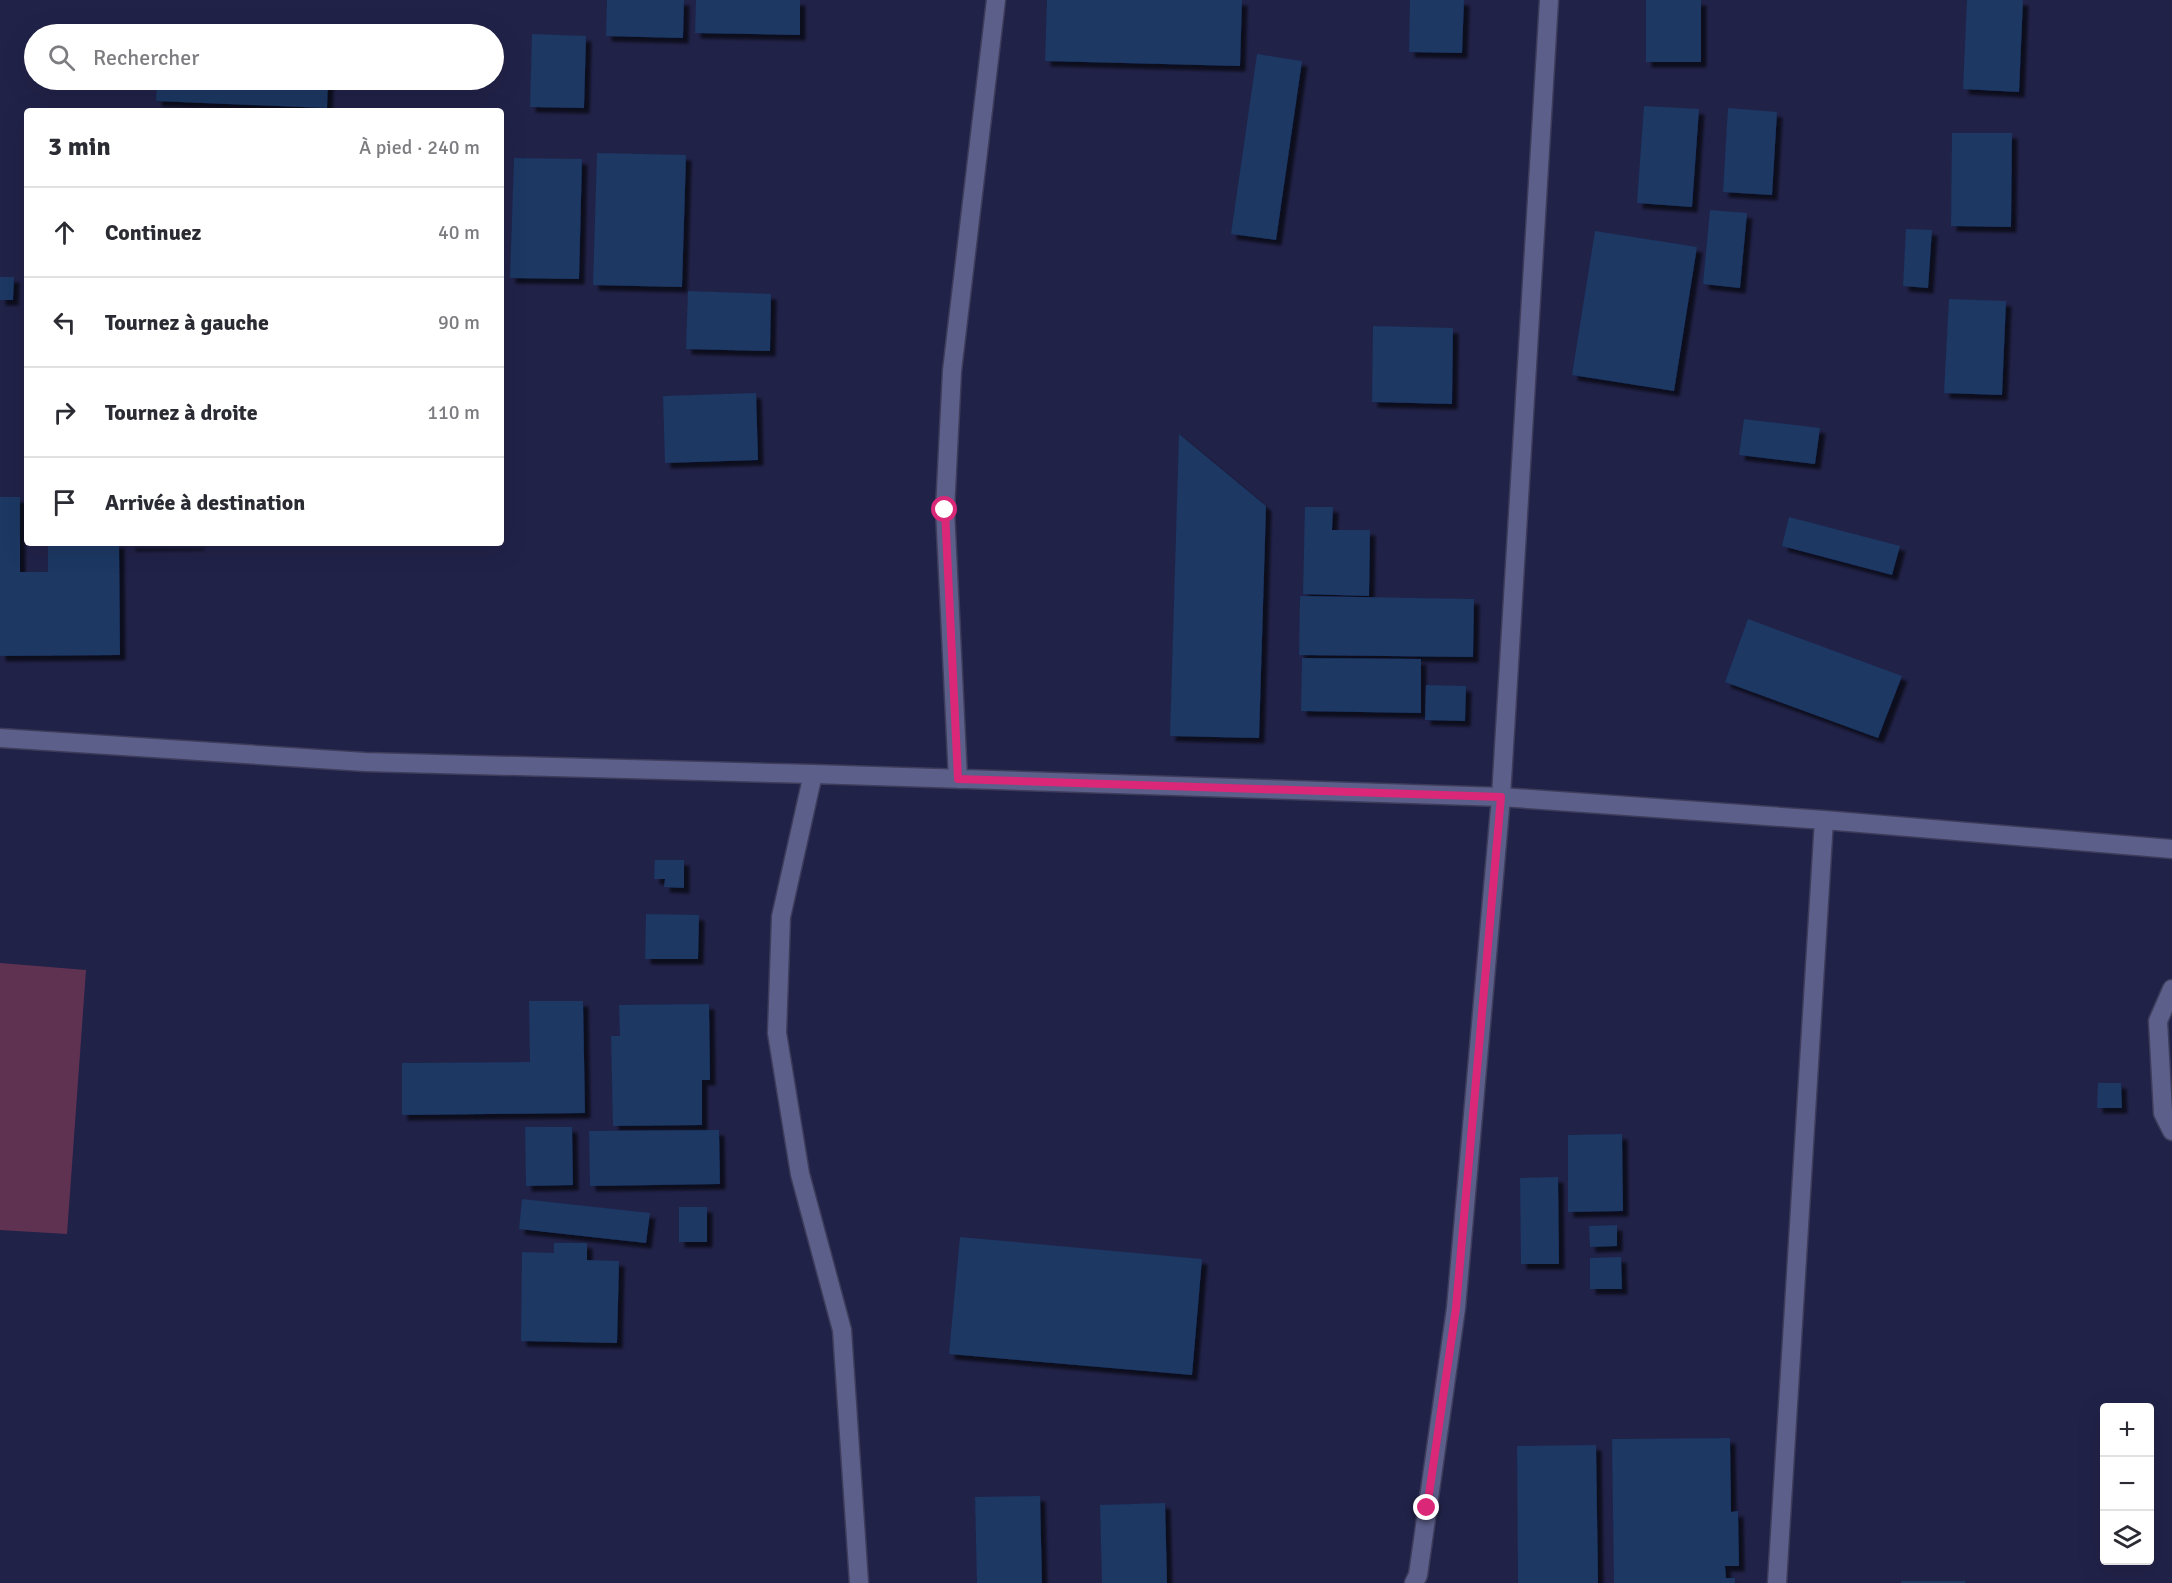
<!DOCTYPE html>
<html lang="fr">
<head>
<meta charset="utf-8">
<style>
  body { margin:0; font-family:Signika,sans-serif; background:#f7f7f7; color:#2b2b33 }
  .controls { position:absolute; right:18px; bottom:18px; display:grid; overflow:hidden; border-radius:6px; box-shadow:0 6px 24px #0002 }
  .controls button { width:54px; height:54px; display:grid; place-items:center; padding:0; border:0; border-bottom:2px solid #e1e1e2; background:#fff; color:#2b2b33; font:30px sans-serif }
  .stop { position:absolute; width:18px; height:18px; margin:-14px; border:4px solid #db2777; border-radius:50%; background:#fff }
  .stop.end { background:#db2777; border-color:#fff; box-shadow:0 2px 6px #0008 }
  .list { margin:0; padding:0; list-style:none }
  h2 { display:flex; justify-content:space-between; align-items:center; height:78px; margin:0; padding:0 24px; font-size:26px }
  h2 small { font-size:20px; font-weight:400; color:#7c7c81 }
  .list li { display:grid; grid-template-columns:39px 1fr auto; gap:18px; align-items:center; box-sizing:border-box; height:90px; padding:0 24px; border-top:2px solid #e1e1e2 }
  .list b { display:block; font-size:22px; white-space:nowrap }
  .list em { font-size:20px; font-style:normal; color:#7c7c81 }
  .icon { flex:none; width:33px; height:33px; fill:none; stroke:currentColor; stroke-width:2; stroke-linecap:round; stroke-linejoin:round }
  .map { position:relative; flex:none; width:2172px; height:1583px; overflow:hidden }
  .search { position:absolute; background:#fff; box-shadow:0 6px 24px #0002; left:24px; top:24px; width:480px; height:66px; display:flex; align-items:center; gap:15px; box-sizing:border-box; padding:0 21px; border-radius:33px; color:#7c7c81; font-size:22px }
  .panel { position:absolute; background:#fff; box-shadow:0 6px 24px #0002; left:24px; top:108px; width:480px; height:438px; border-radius:6px }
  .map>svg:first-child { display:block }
</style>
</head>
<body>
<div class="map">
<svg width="2172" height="1583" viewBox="0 0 2172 1583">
  <defs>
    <filter id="shadow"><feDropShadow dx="5.5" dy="5.5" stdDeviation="1.5" flood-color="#0009"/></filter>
  </defs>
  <rect width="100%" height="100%" fill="#212248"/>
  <path fill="#603252" d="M0 963 86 970 67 1234 0 1230Z"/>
  <path fill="#1b3763" filter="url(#shadow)" d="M607 0H684L683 38 606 36Z
    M696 0H800V35L695 33Z
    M1047 0H1242L1240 66 1045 61Z
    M1410 0H1464L1462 53 1409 52Z
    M1646 0H1701V62H1646Z
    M1967 0H2023L2019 92 1963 89Z
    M532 34 586 36 584 108 530 107Z
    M1257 54 1302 61 1276 240 1231 234Z
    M157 80H328L327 108 156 101Z
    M1644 106 1699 109 1692 207 1637 203Z
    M1728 108 1777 112 1772 195 1723 192Z
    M1952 133H2012L2011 227 1951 226Z
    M597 153 686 155 682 287 593 285Z
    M514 158 582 159 579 279 510 278Z
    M1710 210 1747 213 1740 288 1703 284Z
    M1906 229 1932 230 1928 288 1903 286Z
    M1595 231 1697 247 1674 391 1572 375Z
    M0 277H14L13 300H0Z
    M688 291 771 294 770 351 686 349Z
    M1949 299 2006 301 2002 395 1944 393Z
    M1373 326 1453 328 1452 404 1372 402Z
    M756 393 758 460 665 463 663 396Z
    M1744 419 1820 428 1815 464 1739 455Z
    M1179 434 1266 506 1259 738 1170 736Z
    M0 497H20V572H48V543H119L120 655 0 656Z
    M1305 507H1333L1332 530H1370L1369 596 1303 594Z
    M1789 517 1900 546 1892 575 1782 546Z
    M130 543H199V545L130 546Z
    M1300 596 1474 599 1473 657 1299 655Z
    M1748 619 1902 676 1878 738 1725 682Z
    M1302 658 1421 659V713L1301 711Z
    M1426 685 1466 686 1465 721 1425 720Z
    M655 860H684V888L664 887 665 879H654Z
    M646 914 699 915 698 959H645Z
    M529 1001H583L585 1113 402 1115V1063L530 1062Z
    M709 1004 710 1080H702V1125L613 1126 611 1036H620L619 1005Z
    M2098 1083H2121L2122 1108H2097Z
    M525 1127H572L573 1185 526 1186Z
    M719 1130 720 1184 590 1186 589 1131Z
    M1622 1134 1623 1211 1568 1212V1135Z
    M1558 1177 1559 1264H1521L1520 1178Z
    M522 1199 650 1213 646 1243 519 1229Z
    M679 1207H707V1242H679Z
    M1617 1225V1246L1590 1247 1589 1226Z
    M960 1237 1202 1259 1192 1375 949 1354Z
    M554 1243H587V1260L619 1261 617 1343 521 1341 522 1252 554 1253Z
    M1621 1257 1622 1289H1590V1258Z
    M1730 1438 1731 1512 1738 1511 1739 1566H1725L1726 1578H1735V1583H1614L1612 1439Z
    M1596 1445 1598 1583H1518L1517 1446Z
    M1040 1496 1042 1583H977L975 1497Z
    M1165 1503 1167 1583H1102L1100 1505Z
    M1901 1581H1965V1583H1901Z"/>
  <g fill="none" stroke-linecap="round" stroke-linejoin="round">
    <defs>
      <path id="street" d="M0 738 365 762 813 774 1501 797 1824 820 2172 849
        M813 774 781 917 777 1033 800 1174 842 1330 859 1583
        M958 779 945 510 952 371 996 0
        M2172 989 2158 1021 2163 1113 2172 1131
        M1414 1583 1418 1575 1456 1308 1501 797 1549 0
        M1777 1583 1824 820"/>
    </defs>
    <use href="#street" stroke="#3e3c5b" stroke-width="21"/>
    <use href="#street" stroke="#5b5f8a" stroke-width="18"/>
  </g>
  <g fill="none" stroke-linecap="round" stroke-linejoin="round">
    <path stroke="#db2777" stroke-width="8" d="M945 510 958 779 1501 797 1456 1308 1427 1508"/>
  </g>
</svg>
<div class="controls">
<button>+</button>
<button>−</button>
<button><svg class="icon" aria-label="layers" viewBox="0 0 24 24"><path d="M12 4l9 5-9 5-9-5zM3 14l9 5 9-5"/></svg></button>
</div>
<div class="stop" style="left:945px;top:510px"></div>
<div class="stop end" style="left:1427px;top:1508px"></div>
<div class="search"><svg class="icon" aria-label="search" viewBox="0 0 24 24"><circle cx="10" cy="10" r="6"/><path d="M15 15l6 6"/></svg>Rechercher</div>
<section class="panel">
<h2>3 min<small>À pied · 240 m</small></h2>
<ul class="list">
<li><svg class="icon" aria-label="ahead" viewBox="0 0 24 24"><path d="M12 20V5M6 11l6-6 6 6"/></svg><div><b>Continuez</b></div><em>40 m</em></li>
<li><svg class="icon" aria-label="left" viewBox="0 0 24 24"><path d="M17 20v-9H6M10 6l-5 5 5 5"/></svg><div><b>Tournez à gauche</b></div><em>90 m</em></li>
<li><svg class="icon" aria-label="right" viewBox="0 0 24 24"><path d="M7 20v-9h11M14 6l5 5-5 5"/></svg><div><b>Tournez à droite</b></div><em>110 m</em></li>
<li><svg class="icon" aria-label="arrive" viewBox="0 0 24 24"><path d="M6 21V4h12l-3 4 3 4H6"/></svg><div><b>Arrivée à destination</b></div></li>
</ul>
</section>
</div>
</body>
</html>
